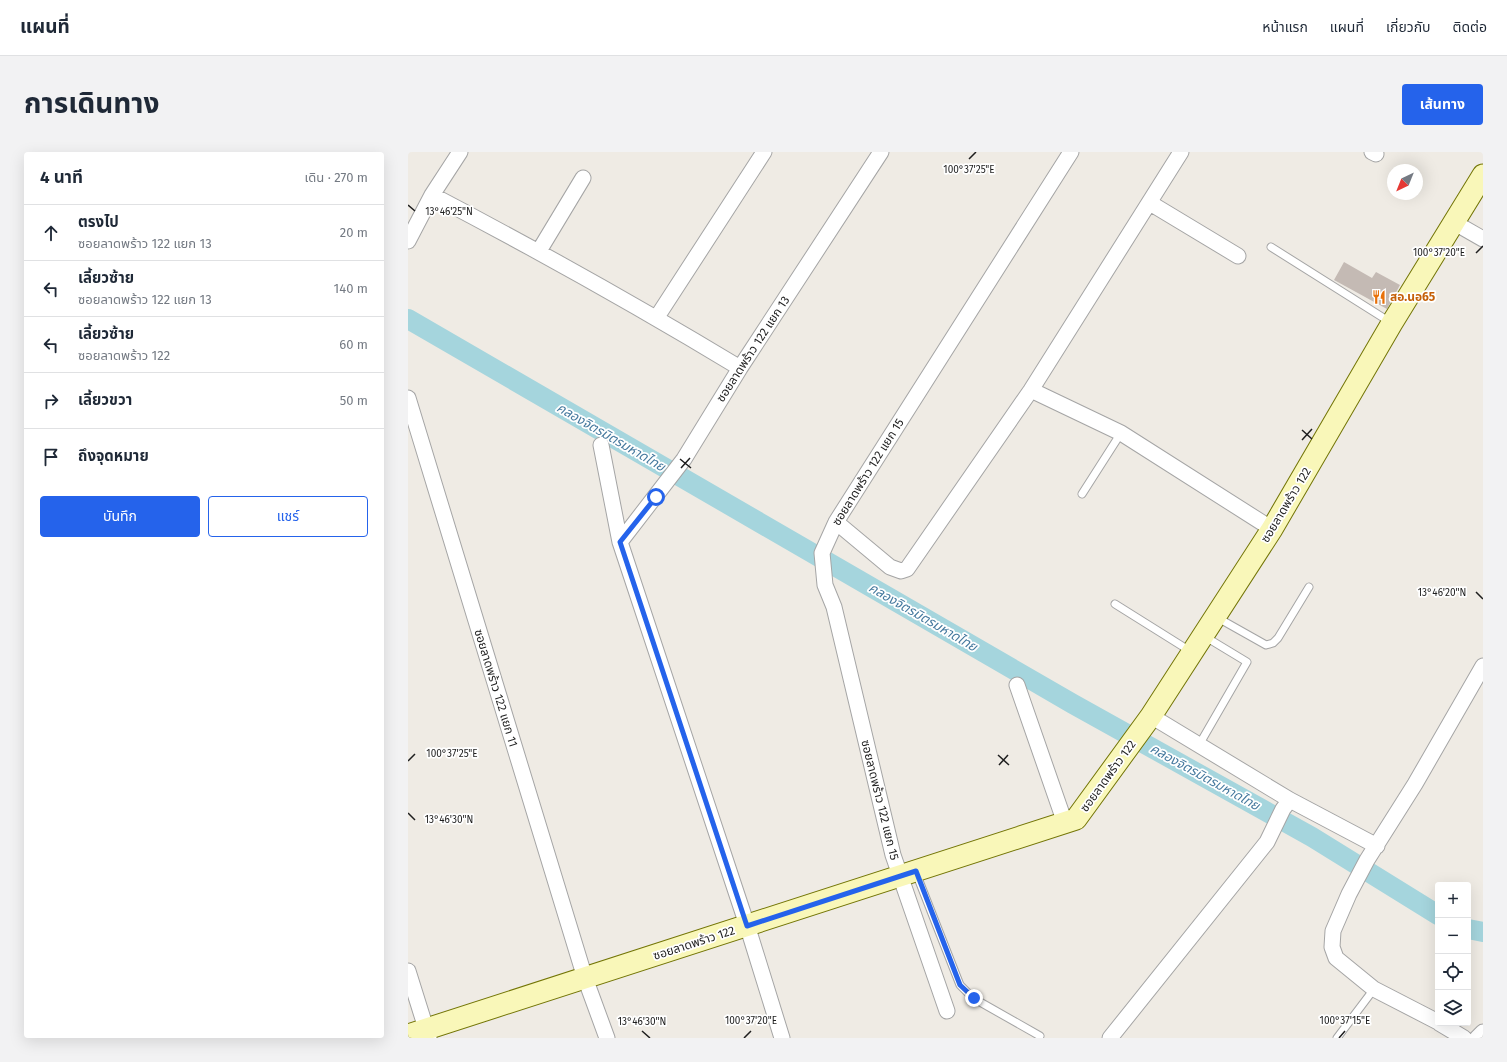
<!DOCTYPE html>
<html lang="th">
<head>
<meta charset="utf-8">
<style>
  body { margin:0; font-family:"Fira Sans","Noto Sans Thai",sans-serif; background:#f2f2f3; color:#1f2937 }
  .controls { position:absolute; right:12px; bottom:12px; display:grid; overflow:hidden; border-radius:4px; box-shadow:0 4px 16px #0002 }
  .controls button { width:36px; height:36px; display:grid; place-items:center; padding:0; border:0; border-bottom:1px solid #e0e1e3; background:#fff; color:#1f2937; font:20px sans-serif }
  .compass { position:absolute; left:979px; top:12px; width:36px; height:36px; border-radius:50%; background:#fff; box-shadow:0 4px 16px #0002; rotate:223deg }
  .stop { position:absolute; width:12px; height:12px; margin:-9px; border:3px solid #2563eb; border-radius:50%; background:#fff }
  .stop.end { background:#2563eb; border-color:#fff; box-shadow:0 1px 4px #0008 }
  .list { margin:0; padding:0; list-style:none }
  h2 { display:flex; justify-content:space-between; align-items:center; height:52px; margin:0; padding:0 16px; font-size:17px }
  h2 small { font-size:13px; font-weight:400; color:#747a83 }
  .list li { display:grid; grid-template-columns:26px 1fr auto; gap:12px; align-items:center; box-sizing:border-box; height:56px; padding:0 16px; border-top:1px solid #e0e1e3 }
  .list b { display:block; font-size:15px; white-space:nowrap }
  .list p { margin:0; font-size:13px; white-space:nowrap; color:#747a83 }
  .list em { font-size:13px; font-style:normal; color:#747a83 }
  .actions { display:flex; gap:8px; padding:12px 16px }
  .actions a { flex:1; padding:9px 0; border:1px solid #2563eb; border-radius:4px; text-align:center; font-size:14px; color:#2563eb }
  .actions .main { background:#2563eb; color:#fff }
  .icon { flex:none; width:22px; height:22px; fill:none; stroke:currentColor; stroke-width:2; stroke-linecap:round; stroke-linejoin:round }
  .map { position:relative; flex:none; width:1075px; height:886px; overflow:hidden; border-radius:4px }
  header { display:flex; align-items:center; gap:24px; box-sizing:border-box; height:56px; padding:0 20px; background:#fff; border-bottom:1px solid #e0e1e3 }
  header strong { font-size:19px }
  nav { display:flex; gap:22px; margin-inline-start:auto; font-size:14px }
  .intro { display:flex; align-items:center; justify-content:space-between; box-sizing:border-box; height:96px; padding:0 24px }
  h1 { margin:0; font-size:28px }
  .button { padding:10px 18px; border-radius:4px; background:#2563eb; color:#fff; font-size:14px; font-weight:700 }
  main { display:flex; gap:24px; padding:0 24px }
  aside { flex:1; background:#fff; border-radius:4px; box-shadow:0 4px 16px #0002 }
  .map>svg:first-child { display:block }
</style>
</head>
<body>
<header>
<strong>แผนที่</strong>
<nav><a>หน้าแรก</a><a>แผนที่</a><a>เกี่ยวกับ</a><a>ติดต่อ</a></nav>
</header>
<div class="intro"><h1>การเดินทาง</h1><a class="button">เส้นทาง</a></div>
<main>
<aside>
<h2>4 นาที<small>เดิน · 270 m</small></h2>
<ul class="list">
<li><svg class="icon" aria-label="ahead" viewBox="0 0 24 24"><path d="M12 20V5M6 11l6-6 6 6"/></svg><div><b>ตรงไป</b><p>ซอยลาดพร้าว 122 แยก 13</p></div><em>20 m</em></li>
<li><svg class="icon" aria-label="left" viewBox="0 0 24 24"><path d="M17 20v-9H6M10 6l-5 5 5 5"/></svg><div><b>เลี้ยวซ้าย</b><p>ซอยลาดพร้าว 122 แยก 13</p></div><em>140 m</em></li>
<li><svg class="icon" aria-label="left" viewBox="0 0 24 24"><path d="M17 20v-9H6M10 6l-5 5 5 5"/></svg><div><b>เลี้ยวซ้าย</b><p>ซอยลาดพร้าว 122</p></div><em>60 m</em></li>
<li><svg class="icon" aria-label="right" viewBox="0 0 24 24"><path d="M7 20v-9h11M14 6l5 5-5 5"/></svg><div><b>เลี้ยวขวา</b></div><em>50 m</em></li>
<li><svg class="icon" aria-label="arrive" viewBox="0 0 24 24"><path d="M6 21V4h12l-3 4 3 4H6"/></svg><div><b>ถึงจุดหมาย</b></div></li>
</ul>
<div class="actions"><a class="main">บันทึก</a><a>แชร์</a></div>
</aside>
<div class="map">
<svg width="1075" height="886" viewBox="0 0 1075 886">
  <rect width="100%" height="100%" fill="#efebe4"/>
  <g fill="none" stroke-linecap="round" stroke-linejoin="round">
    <path stroke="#a5d5dd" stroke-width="20" d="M0 167 665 552 904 685 1030 763
      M1060 777 1075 780"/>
  </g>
  <path fill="#c4bab4" d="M936 110 964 126 968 120 992 133 979 157 926 128Z"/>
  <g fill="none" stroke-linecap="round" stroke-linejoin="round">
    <defs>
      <path id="lane" d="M863 95 982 170
        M674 342 713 281
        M707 452 782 499
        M810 466 858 493 865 491 870 486 901 435
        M791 593 839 510 796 484
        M508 721 552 833 565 846 632 884
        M929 886 966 837"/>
      <path id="street" d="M964 0 968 2
        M24 43C129 98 231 155 332 216
        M742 51 830 104
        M1047 71 1075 87
        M0 89 24 43 52 0
        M131 99 175 26
        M249 165 356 0
        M623 238 713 281 864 377
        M0 246 177 826 199 886
        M193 293 212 390 339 773 374 886
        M428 370 482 415 493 419 499 417 623 238 773 0
        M212 390 276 307 332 216 473 0
        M609 533 657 671
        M743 564 882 648 969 694
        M0 819 21 886
        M539 859 485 703 426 455 417 433 414 401 428 370 663 0
        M1030 870 966 837 928 806 924 795 925 779 941 742 959 708 1007 632 1075 514
        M1031 871 1056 886
        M702 886 859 690 875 657 882 648
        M1069 886 1075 880"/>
      <path id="secondary" d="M0 883 668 667 743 564 864 377 984 171 1075 23"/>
    </defs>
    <use href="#lane" stroke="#a5a5a5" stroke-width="9"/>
    <use href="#street" stroke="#a5a5a5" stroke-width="17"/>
    <use href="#secondary" stroke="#737506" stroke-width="23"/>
    <use href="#lane" stroke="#fff" stroke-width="7"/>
    <use href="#street" stroke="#fff" stroke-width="15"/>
    <use href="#secondary" stroke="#f9f7b9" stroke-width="21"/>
  </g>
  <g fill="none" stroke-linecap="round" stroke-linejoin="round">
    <path stroke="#2563eb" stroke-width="5" d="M248 345 212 390 339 774 508 719 552 833 566 846"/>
  </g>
  <path fill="none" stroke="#1e1e1e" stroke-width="1.5" d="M561 7 568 0M0 53 7 59M1068 101 1075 94M894 278 904 287M894 288 904 277M272 307 283 316M273 316 282 306M1068 440 1075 447M590 603 601 613M0 609 7 602M591 613 600 603M0 661 7 668M234 879 242 886M336 886 343 879M931 886 937 879"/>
  <defs>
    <symbol id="restaurant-bare" viewBox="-9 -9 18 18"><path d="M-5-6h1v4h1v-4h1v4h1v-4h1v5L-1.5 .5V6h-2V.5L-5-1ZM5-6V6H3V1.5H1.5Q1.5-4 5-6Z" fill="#e8710a" stroke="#fff" stroke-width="2.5" paint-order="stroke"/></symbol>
  </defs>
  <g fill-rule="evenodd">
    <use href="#restaurant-bare" x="961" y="135" width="20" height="20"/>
  </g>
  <g text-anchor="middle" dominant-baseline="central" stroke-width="3.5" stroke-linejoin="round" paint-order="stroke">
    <g font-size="12" font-weight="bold" fill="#c56008" stroke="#fff" text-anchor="start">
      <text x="982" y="145">สอ.นอ65</text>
    </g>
    <g font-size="12" fill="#1e1e1e" stroke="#fff">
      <text transform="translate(345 197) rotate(-57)">ซอยลาดพร้าว 122 แยก 13</text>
      <text transform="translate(460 320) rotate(-58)">ซอยลาดพร้าว 122 แยก 15</text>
      <text transform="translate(878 353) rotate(-59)">ซอยลาดพร้าว 122</text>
      <text transform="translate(88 536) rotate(73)">ซอยลาดพร้าว 122 แยก 11</text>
      <text transform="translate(700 624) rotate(-54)">ซอยลาดพร้าว 122</text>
      <text transform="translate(472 648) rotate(76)">ซอยลาดพร้าว 122 แยก 15</text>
      <text transform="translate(286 791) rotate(-18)">ซอยลาดพร้าว 122</text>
    </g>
    <g font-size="13" font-style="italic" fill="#45799e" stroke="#fff">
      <text transform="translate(203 285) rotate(30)">คลองจิตรมิตรมหาดไทย</text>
      <text transform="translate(515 465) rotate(30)">คลองจิตรมิตรมหาดไทย</text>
      <text transform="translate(797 625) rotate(29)">คลองจิตรมิตรมหาดไทย</text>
    </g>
  </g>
  <g font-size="10" text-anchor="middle" fill="#1e1e1e" stroke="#fff" stroke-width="3.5" stroke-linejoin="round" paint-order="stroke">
    <text x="561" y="21">100°37'25"E</text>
    <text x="41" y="63">13°46'25"N</text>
    <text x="1031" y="104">100°37'20"E</text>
    <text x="1034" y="444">13°46'20"N</text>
    <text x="44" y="605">100°37'25"E</text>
    <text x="41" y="671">13°46'30"N</text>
    <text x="343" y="872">100°37'20"E</text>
    <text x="937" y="872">100°37'15"E</text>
    <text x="234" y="873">13°46'30"N</text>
  </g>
</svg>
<div class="controls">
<button>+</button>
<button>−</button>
<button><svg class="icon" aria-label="locate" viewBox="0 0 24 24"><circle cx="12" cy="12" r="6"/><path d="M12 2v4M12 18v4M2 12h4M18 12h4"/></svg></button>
<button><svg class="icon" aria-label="layers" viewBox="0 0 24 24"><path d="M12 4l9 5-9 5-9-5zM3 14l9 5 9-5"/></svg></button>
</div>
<svg class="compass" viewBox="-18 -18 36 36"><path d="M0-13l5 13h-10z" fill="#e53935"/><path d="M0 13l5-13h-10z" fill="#747a83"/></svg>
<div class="stop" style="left:248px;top:345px"></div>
<div class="stop end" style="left:566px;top:846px"></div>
</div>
</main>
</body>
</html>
